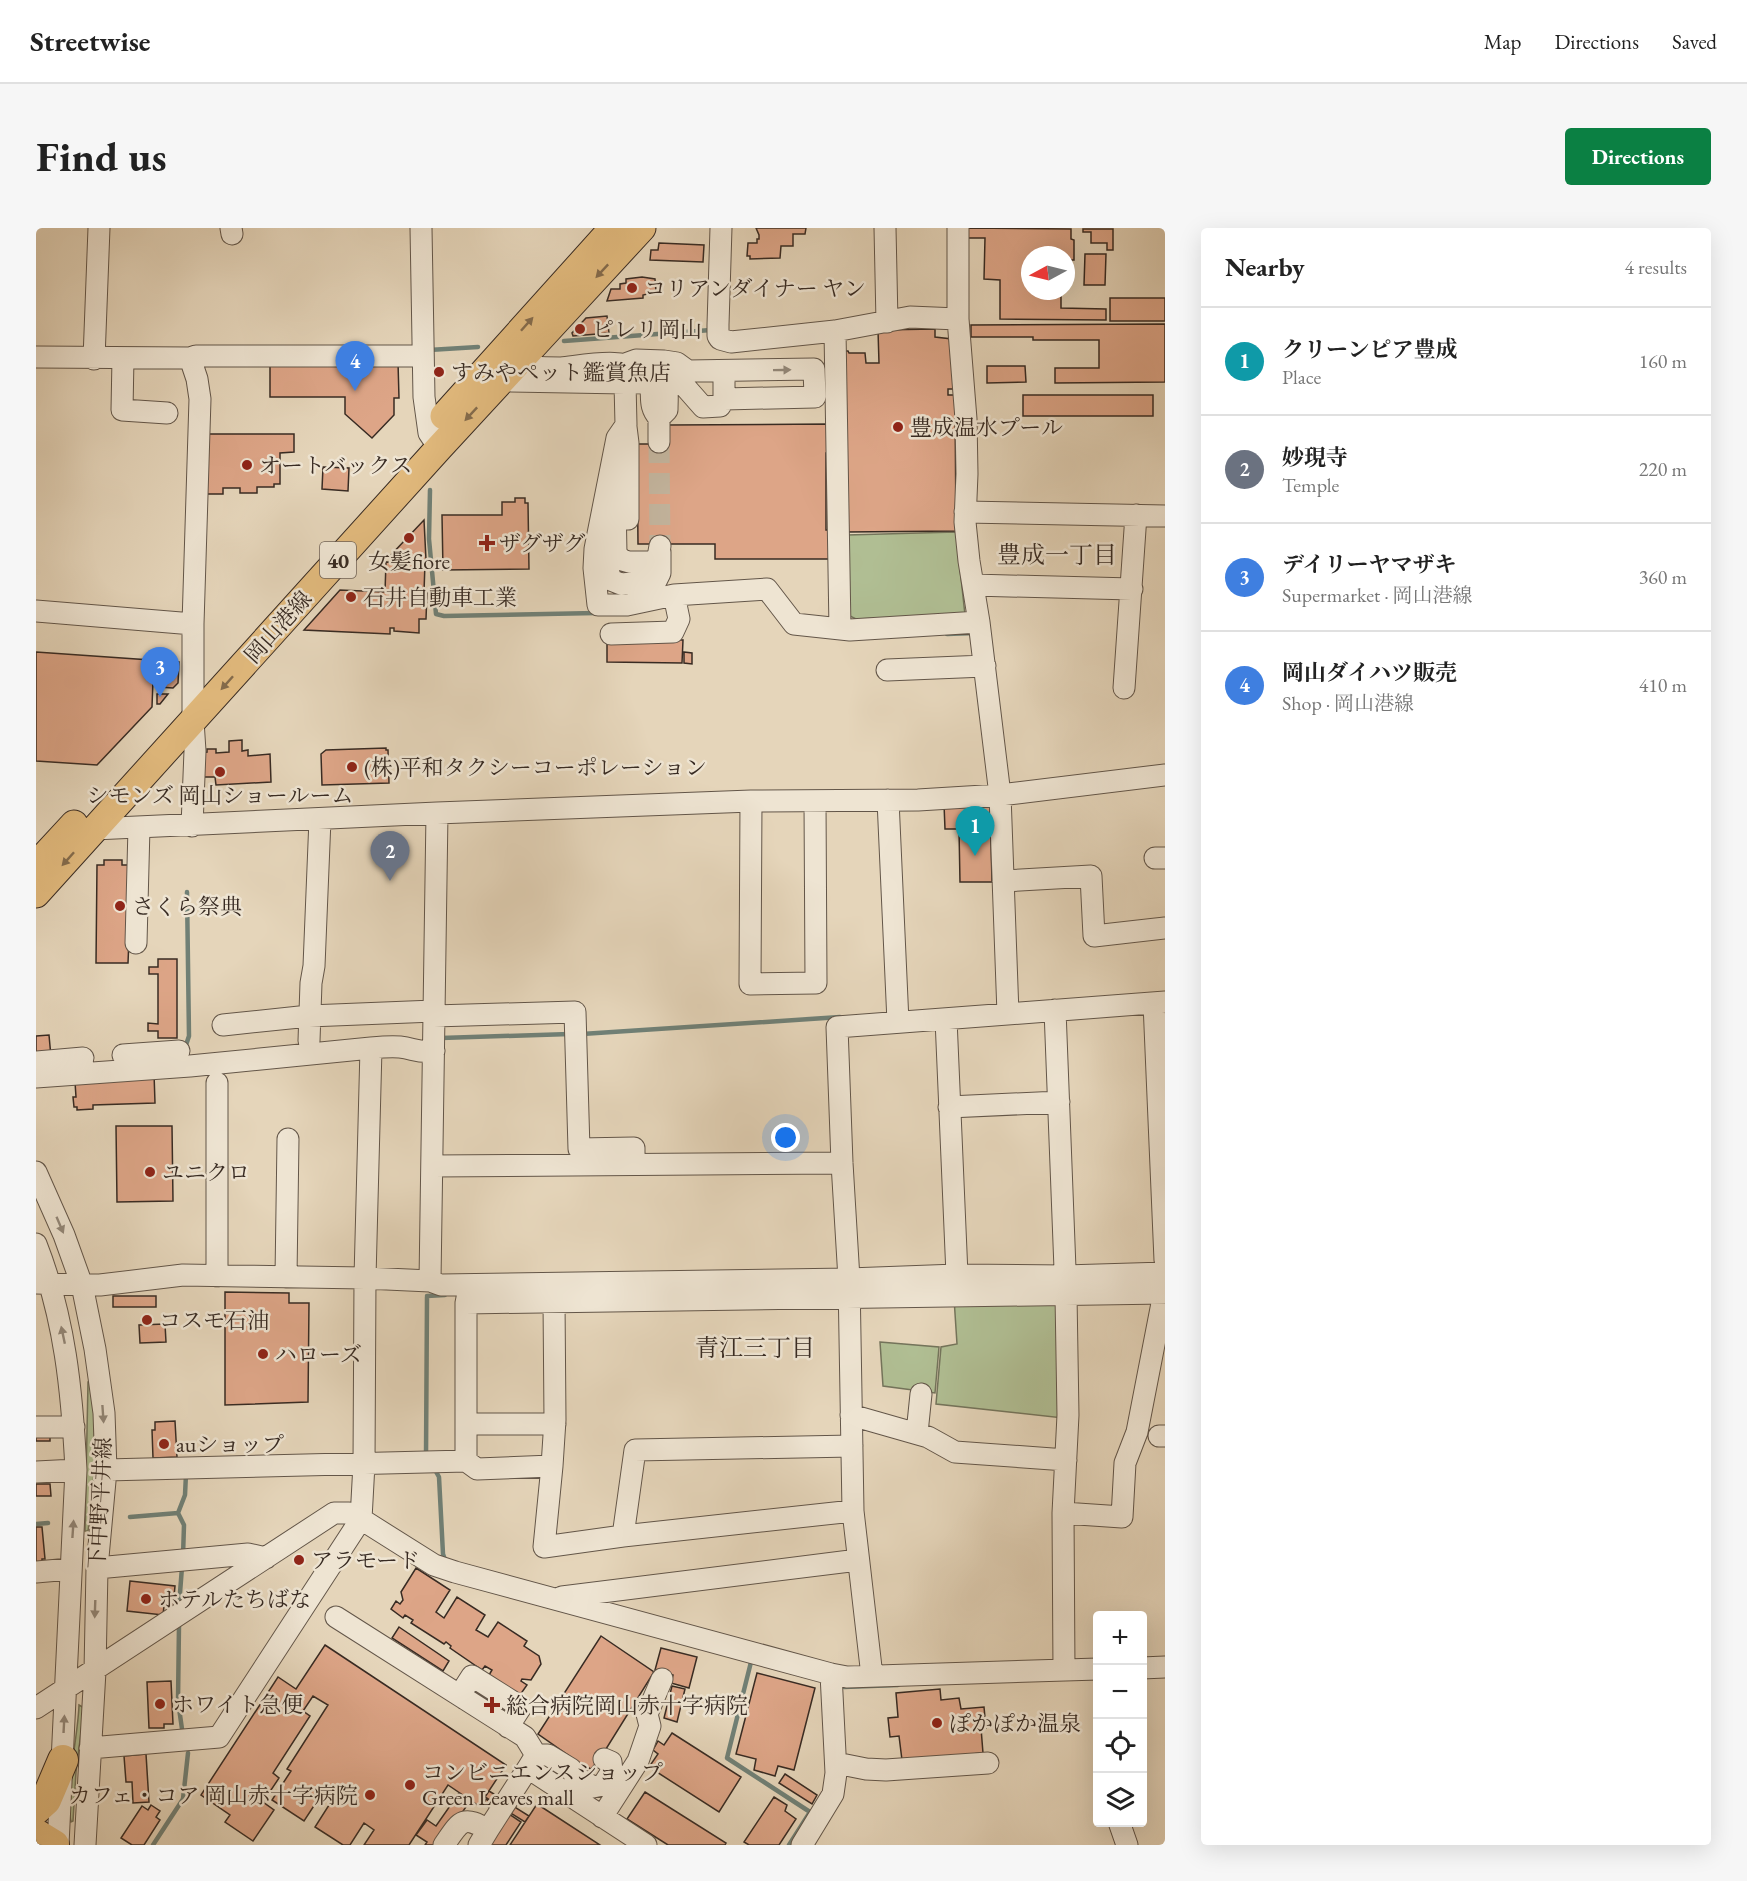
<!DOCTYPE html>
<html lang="en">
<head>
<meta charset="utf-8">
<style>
  body { margin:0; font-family:"EB Garamond","Noto Serif JP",serif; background:#f6f6f6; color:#222 }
  .controls { position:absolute; right:18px; bottom:18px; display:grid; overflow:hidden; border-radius:6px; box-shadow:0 6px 24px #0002 }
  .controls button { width:54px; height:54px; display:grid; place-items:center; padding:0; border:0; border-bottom:2px solid #e0e0e0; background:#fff; color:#222; font:30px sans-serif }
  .compass { position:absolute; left:985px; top:18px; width:54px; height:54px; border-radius:50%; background:#fff; box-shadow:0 6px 24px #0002; rotate:263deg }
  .you { position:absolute; left:750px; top:910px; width:21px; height:21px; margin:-15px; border:4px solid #fff; border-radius:50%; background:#1a73e8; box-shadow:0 0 0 9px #1a73e833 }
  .badge { display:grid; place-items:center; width:39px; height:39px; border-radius:50%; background:#0b8043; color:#fff; font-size:20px; font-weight:700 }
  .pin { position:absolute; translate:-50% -50px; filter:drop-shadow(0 2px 3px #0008) }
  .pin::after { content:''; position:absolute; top:32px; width:21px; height:18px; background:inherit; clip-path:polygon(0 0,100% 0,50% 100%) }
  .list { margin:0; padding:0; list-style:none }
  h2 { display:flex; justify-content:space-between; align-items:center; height:78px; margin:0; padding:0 24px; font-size:26px }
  h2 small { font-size:20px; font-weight:400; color:#767676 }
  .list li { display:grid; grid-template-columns:39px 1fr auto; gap:18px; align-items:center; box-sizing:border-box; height:108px; padding:0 24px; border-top:2px solid #e0e0e0 }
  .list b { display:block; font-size:22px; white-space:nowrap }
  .list p { margin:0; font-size:20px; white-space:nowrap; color:#767676 }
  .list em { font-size:20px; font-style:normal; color:#767676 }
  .icon { flex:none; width:33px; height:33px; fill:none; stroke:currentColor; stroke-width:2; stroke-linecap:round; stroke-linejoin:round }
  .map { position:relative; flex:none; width:1129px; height:1617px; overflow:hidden; border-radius:6px }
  header { display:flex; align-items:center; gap:36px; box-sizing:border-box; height:84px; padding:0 30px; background:#fff; border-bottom:2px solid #e0e0e0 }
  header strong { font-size:28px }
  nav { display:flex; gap:33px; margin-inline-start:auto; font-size:21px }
  .intro { display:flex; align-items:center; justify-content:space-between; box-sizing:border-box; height:144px; padding:0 36px }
  h1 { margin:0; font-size:42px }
  .button { padding:15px 27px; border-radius:6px; background:#0b8043; color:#fff; font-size:21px; font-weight:700 }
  main { display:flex; gap:36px; padding:0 36px }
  aside { flex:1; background:#fff; border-radius:6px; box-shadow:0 6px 24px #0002 }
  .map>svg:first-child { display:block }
</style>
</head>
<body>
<header>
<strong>Streetwise</strong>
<nav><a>Map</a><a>Directions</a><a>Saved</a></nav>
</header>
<div class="intro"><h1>Find us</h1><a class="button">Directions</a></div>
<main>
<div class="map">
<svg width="1129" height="1617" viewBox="0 0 1129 1617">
  <rect width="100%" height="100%" fill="#e5d5ba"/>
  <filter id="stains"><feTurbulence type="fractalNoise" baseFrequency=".00333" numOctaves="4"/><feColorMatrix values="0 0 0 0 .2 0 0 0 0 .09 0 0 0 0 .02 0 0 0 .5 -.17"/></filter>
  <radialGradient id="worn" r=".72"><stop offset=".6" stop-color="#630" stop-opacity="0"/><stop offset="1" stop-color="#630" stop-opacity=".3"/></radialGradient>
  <path fill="#b0be93" stroke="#74745b" stroke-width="1.5" d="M920 304 929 387 820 391 814 388 811 307Z
    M918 1070H1020L1027 1190 900 1176 905 1119 921 1116Z
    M844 1114 903 1119 899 1165 847 1158Z
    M52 1154H56C60 1208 60 1250 52 1303H49Z
    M43 1477 48 1480 40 1544 37 1593 35 1594C28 1563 42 1511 43 1477Z"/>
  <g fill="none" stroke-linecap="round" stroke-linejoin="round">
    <path stroke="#708076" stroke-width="4.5" d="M528 113 675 102
      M393 122 442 119
      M394 262 393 311 400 386 408 388 560 385
      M911 406 939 405
      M546 806 804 789
      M405 810 534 806
      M149 820 153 808 151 664
      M391 1068 409 1067
      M390 1228 391 1069
      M398 1240 403 1249 407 1326 410 1335
      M94 1289 142 1285
      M0 1296 12 1295
      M147 1328 148 1297 142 1285 149 1267 150 1246
      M143 1378 146 1339
      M143 1396 142 1473 146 1501
      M715 1434 691 1530 774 1584 753 1617
      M808 1459 862 1457
      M117 1617 147 1571 152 1525"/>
  </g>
  <path fill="#dda587" stroke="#382b23" stroke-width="1.5" d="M720 0H770L769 6H757V18H745L744 30 714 31V28H711L712 15H721V11H723V7Z
    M931 0 1035 1V11L1038 12V32H1035V45H1030V27H994V63H1025V80L1070 81V92L964 91V52L948 51 949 10H931Z
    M1047 1H1077V22H1071V15H1055V4H1047Z
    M623 15 668 17 667 34 614 32 615 22H622Z
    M1049 26H1070L1069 57H1048Z
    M606 49 619 51 620 64 607 67V70L571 73 575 61H584V56L590 55V51Z
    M1074 70H1129V93H1074Z
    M571 88 573 105 537 108 536 105 550 90Z
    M1129 96V154L1019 155V140H1063V112H997V109H935V97Z
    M899 101V109L916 111 917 161H912V167H919L920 303 810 304 808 123H812L813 125H829L830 135H843L842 102Z
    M234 133 362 134 363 170H358V187L336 210 309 186V169H234Z
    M951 138H989L990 154 951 155Z
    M987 167H1117V188H987Z
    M793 196V225H790V302H795V331H679V316H602L601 216H633V197Z
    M170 206H258V224L244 225V256H238V259H221V265H204V260H187V266H170Z
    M287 239 313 240 312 263 286 261Z
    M479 270H489V275H492L493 341 407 342 406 287H466V274H479Z
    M388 292 390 332 354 328Z
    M350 334 389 335 388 364H391L390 391H383V405L358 403V400H354V406L268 402 304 362 349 364Z
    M571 410 647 412 646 435 571 434Z
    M0 424 143 434 142 455 137 460 123 459 124 453 117 452 116 479 61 537 0 533Z
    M648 424 656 425V436L648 435Z
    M121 466H132L124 476H121Z
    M206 512V523L212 522V528L234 526 235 554 180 557 179 549H167L165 525 171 524V521H180V525L193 524V513Z
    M350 520V522H352L353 555 286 557 285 526 290 522Z
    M954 575 956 654H924L923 601H909L908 576Z
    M68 632H86V637H96L92 735H60L61 637H68Z
    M122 731H141V810H122V803H112V795L122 796V746H113V739H122Z
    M13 807 15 829 0 831V808Z
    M118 845 119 875 57 877V881L41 882V879H38L37 869H40L39 854Z
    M80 898H136L137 973 81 974Z
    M189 1064 253 1065V1075H273L272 1174 189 1177Z
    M77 1068H120V1079H77Z
    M129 1096 130 1114 104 1115 103 1097Z
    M139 1193 141 1229 117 1230 116 1202H119V1194Z
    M0 1208H14V1213H0Z
    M0 1256H14L15 1268H0Z
    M0 1299H6L9 1331H6V1334H0Z
    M380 1340 414 1362 400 1384 408 1390 421 1369 449 1387 440 1402 452 1409 462 1394 491 1413 488 1418 503 1428 505 1436 495 1452 486 1451 485 1453 491 1457 484 1467 453 1447 456 1442 449 1438 446 1442 414 1420 415 1418 410 1414 408 1416 375 1395 377 1392 369 1387 367 1390 355 1381 360 1373 364 1376 367 1372 365 1364Z
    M94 1353 139 1358 137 1379 128 1378 127 1387 91 1383Z
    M363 1399 413 1433 407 1443 356 1410Z
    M565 1408 618 1444 565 1529 555 1541 545 1536 502 1506Z
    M289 1417 470 1537 443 1578 412 1557 373 1617H328L338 1602 328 1595 314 1617H307L279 1599 295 1574 285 1567 268 1593 236 1572 255 1543 251 1541 292 1477 277 1468 267 1483 274 1488 237 1545 243 1550 227 1574 238 1582 217 1613 189 1594 194 1587 165 1567 242 1449 260 1461Z
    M625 1420 661 1429 653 1460 635 1455 637 1447 619 1442Z
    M721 1445 779 1460 758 1542 742 1538 739 1548 718 1542 720 1531 700 1526Z
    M135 1453 137 1496H128V1500H113L111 1454Z
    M636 1458 649 1461 641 1494 628 1490Z
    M904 1461 905 1472 923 1470 925 1481 948 1479 950 1500H945L947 1525 866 1532 863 1508 854 1509 852 1490 862 1489 860 1465Z
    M636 1505 705 1549 683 1584 613 1539 622 1526 617 1522 622 1513 628 1517Z
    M110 1526 113 1574 97 1575 96 1554H90L88 1528Z
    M749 1546 781 1567 776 1576 743 1555Z
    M453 1563 493 1588 489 1594 449 1569Z
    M609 1564 690 1615 689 1617H632L591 1591Z
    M423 1565 434 1573 404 1617H389L391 1614 380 1607 391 1592 400 1598Z
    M738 1569 751 1577 749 1583 760 1591 743 1617H713L708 1614Z
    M450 1571 485 1594 470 1617H447L467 1588 448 1576Z
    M501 1576 564 1617H474Z
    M115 1577 124 1583 120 1589 124 1592 108 1617H96L85 1610 106 1578 112 1582Z"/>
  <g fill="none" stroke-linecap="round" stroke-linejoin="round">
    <path stroke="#c2b39c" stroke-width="21" stroke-dasharray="21 10" stroke-linecap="butt" d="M623 214 624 318"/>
    <defs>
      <path id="minor" d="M195 0 196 6
        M385 0 388 169 393 205 403 220
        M685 0 682 97V108L684 111 695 114 799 103 874 89 922 91
        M849 0 851 94
        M922 0V91L930 191 931 246 929 294 933 333 943 394 964 567 972 786
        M799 103 804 401
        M0 129 154 130 160 128H387
        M87 130 86 182 131 185
        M154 130 161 151 164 171 157 396V493L159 523 156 598
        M58 131 63 0
        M470 136C487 139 507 140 525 140 547 138 594 127 610 148 621 162 609 175 623 190V214
        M461 140 468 150 475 153 589 155 590 197 581 210 559 321 558 340 562 377H591L638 367 731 361 758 396 814 402 943 394
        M688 143V171L684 178 667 179 645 154 589 155V136L600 132 628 133 641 135 652 143 778 141 779 169 688 171
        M621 145C634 153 631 168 631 182L623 190
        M590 199 592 215V291
        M579 271 580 326 586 332 593 334H615L622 329 624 318
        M929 284 1129 288
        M578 323 572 342 575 352 585 356 620 353 624 345V324
        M937 357 1096 361
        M0 383 157 396
        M575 406 637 404 643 391 638 367
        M851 442 949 438
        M1088 460 1100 287
        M852 572 862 794
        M715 573 714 756 780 755 779 573
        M58 601 401 585 715 573 882 572 964 567 1129 547
        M1119 630H1129
        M967 653 1055 648 1058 708 1129 700
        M100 715 103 599
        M1118 775 1129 1032
        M1019 782 1030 1067 1032 1187 1027 1285 1028 1442
        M398 788 539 784 543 921 598 920V936
        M910 791 921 1047
        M187 797 273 788 398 783
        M273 813 275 755 278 738 284 591
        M87 827 143 823
        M0 834 47 830
        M0 849 154 838 335 820C345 819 355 818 364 819 379 821 382 825 398 823
        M181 855V1048
        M913 879 1023 874
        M396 938 806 935
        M0 944 28 1007 46 1057 59 1121 68 1185 70 1242 61 1340 59 1443 49 1617
        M0 1016C29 1090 36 1163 40 1242L22 1617
        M250 1049 252 911
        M394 1053 401 585
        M0 1055 64 1057 147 1047 329 1050 394 1053 405 1057 813 1051 921 1047 1029 1048 1129 1045
        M430 1075 1129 1065
        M815 1187 892 1209 919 1224 1030 1232
        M431 1196H519
        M0 1199H38
        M881 1205 885 1166
        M1123 1208H1129
        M430 1233V1075L433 1060
        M516 1238 519 1192 518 1073
        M70 1242 430 1233 441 1241 516 1238 508 1319 587 1308 599 1222 816 1218
        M0 1244 40 1242
        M1027 1285 1086 1289 1089 1235 1101 1204 1128 1065
        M587 1308 817 1283
        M61 1340 212 1326 230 1330
        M0 1344 34 1341
        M526 1369 822 1332
        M300 1389 489 1509 500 1527 492 1540
        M1106 1440 1129 1439
        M836 1448 817 1283 813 1051 806 935 801 799 1129 774
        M429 1471 427 1462 436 1448 485 1479 472 1499
        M0 1480 298 1285H313L325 1291 398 1337 419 1344 795 1446 811 1449 1062 1441
        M54 1520 183 1509 325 1291 328 1236 329 1050 335 820
        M500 1527H512L535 1541 539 1548 557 1559 567 1557 576 1543 575 1534 568 1531
        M800 1535 830 1541 850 1542 952 1535
        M566 1589 602 1533 614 1498 611 1486 626 1451
        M1083 1594 1091 1617
        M452 1602 492 1540 610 1617
        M408 1617C424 1594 426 1586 452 1602L443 1617
        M766 1617 797 1566 800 1545 795 1446"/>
      <path id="major" d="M408 188 577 0
        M0 637 38 596
        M0 666 403 220 606 0"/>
      <path id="highway" d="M0 1581 10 1572 27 1532
        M0 1606 18 1617"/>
    </defs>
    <use href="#minor" stroke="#635649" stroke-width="23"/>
    <use href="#major" stroke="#382b23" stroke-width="29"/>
    <use href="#highway" stroke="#382b23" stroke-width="32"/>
    <use href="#minor" stroke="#eee4d2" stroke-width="21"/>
    <use href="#major" stroke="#e2ba7d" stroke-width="27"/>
    <use href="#highway" stroke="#e2ba7d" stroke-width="30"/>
  </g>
  <defs><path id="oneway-solid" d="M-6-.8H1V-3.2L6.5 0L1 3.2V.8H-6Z" transform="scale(1.5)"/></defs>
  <g fill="#846b4c">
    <use href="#oneway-solid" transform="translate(566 43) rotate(133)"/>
    <use href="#oneway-solid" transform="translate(491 96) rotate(-48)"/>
    <use href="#oneway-solid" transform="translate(435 186) rotate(133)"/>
    <use href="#oneway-solid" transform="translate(191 455) rotate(132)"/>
    <use href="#oneway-solid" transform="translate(32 631) rotate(132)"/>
  </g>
  <g fill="#93887a">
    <use href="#oneway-solid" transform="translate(746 142) rotate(-1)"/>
    <use href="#oneway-solid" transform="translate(24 997) rotate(67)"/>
    <use href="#oneway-solid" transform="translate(27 1107) rotate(-102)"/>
    <use href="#oneway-solid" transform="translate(67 1186) rotate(86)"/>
    <use href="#oneway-solid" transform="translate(37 1301) rotate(-86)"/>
    <use href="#oneway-solid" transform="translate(59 1381) rotate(92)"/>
    <use href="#oneway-solid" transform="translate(28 1496) rotate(-87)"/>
  </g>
  <g fill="#8f2418" stroke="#eee4d2" stroke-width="2">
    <circle cx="596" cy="60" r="6"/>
    <circle cx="544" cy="101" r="6"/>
    <circle cx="403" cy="144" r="6"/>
    <circle cx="862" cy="199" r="6"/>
    <circle cx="211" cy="237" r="6"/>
    <circle cx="373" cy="310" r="6"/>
    <path d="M448 306h6v6h6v6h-6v6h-6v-6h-6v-6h6z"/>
    <circle cx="315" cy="369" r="6"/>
    <circle cx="316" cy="539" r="6"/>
    <circle cx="184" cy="544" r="6"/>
    <circle cx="84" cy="678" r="6"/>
    <circle cx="114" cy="944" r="6"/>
    <circle cx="111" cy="1092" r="6"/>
    <circle cx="227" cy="1126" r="6"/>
    <circle cx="128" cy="1216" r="6"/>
    <circle cx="263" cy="1332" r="6"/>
    <circle cx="110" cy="1371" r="6"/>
    <circle cx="124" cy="1476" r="6"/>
    <path d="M453 1468h6v6h6v6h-6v6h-6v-6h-6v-6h6z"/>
    <circle cx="901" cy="1495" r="6"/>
    <circle cx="374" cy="1557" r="6"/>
    <circle cx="334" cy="1567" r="6"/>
  </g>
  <g text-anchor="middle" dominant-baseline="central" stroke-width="5" stroke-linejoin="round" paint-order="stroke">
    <rect fill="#eee4d2" stroke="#6f6258" stroke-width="1.5" x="284" y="314" width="36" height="36" rx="4.5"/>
    <g font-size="21" font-weight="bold" fill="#382b23">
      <text x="302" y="332">40</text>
    </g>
    <g font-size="22" fill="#382b23" stroke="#eee4d2" text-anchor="start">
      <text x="608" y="60">コリアンダイナー ヤン</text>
      <text x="556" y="101">ピレリ岡山</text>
      <text x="415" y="144">すみやペット鑑賞魚店</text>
      <text x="874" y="199">豊成温水プール</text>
      <text x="223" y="237">オートバックス</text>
      <text x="463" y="315">ザグザグ</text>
      <text x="373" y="333" text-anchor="middle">女髪fiore</text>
      <text x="327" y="369">石井自動車工業</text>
      <text x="328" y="539">(株)平和タクシーコーポレーション</text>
      <text x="184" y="567" text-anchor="middle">シモンズ 岡山ショールーム</text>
      <text x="96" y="678">さくら祭典</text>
      <text x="126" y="944">ユニクロ</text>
      <text x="123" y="1092">コスモ石油</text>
      <text x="239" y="1126">ハローズ</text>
      <text x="140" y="1216">auショップ</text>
      <text x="275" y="1332">アラモード</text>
      <text x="122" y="1371">ホテルたちばな</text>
      <text x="136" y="1476">ホワイト急便</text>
      <text x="470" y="1477">総合病院岡山赤十字病院</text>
      <text x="913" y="1495">ぽかぽか温泉</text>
      <text x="386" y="1544">コンビニエンスショップ<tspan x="386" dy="25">Green Leaves mall</tspan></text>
      <text x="322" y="1567" text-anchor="end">カフェ・コア 岡山赤十字病院</text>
    </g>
    <g font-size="22" fill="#382b23" stroke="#eee4d2">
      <text transform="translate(242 399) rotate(-48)">岡山港線</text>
      <text transform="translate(64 1275) rotate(-87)">下中野平井線</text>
    </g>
    <g font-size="24" fill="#382b23" stroke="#eee4d2">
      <text x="1021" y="326">豊成一丁目</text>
      <text x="719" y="1119">青江三丁目</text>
    </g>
  </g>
  <rect width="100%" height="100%" filter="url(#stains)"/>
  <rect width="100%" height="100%" fill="url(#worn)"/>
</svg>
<div class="controls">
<button>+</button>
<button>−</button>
<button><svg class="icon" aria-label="locate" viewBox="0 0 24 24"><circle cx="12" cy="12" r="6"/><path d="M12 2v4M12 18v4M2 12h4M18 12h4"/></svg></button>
<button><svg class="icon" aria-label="layers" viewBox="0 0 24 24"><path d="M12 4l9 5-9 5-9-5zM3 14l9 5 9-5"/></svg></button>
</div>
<svg class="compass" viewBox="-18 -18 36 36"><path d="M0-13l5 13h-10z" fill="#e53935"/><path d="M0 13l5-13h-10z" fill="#767676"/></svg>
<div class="you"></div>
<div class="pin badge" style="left:939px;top:628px;background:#0f9aa8">1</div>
<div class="pin badge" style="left:354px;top:653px;background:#6b7280">2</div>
<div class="pin badge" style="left:124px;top:469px;background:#3f7fe0">3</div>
<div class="pin badge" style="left:319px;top:163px;background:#3f7fe0">4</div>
</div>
<aside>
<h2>Nearby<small>4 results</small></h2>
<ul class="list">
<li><span class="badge" style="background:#0f9aa8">1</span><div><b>クリーンピア豊成</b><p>Place</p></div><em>160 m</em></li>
<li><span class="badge" style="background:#6b7280">2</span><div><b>妙現寺</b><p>Temple</p></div><em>220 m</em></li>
<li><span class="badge" style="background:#3f7fe0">3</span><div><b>デイリーヤマザキ</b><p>Supermarket · 岡山港線</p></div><em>360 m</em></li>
<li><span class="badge" style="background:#3f7fe0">4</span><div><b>岡山ダイハツ販売</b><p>Shop · 岡山港線</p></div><em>410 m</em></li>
</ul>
</aside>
</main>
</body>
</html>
